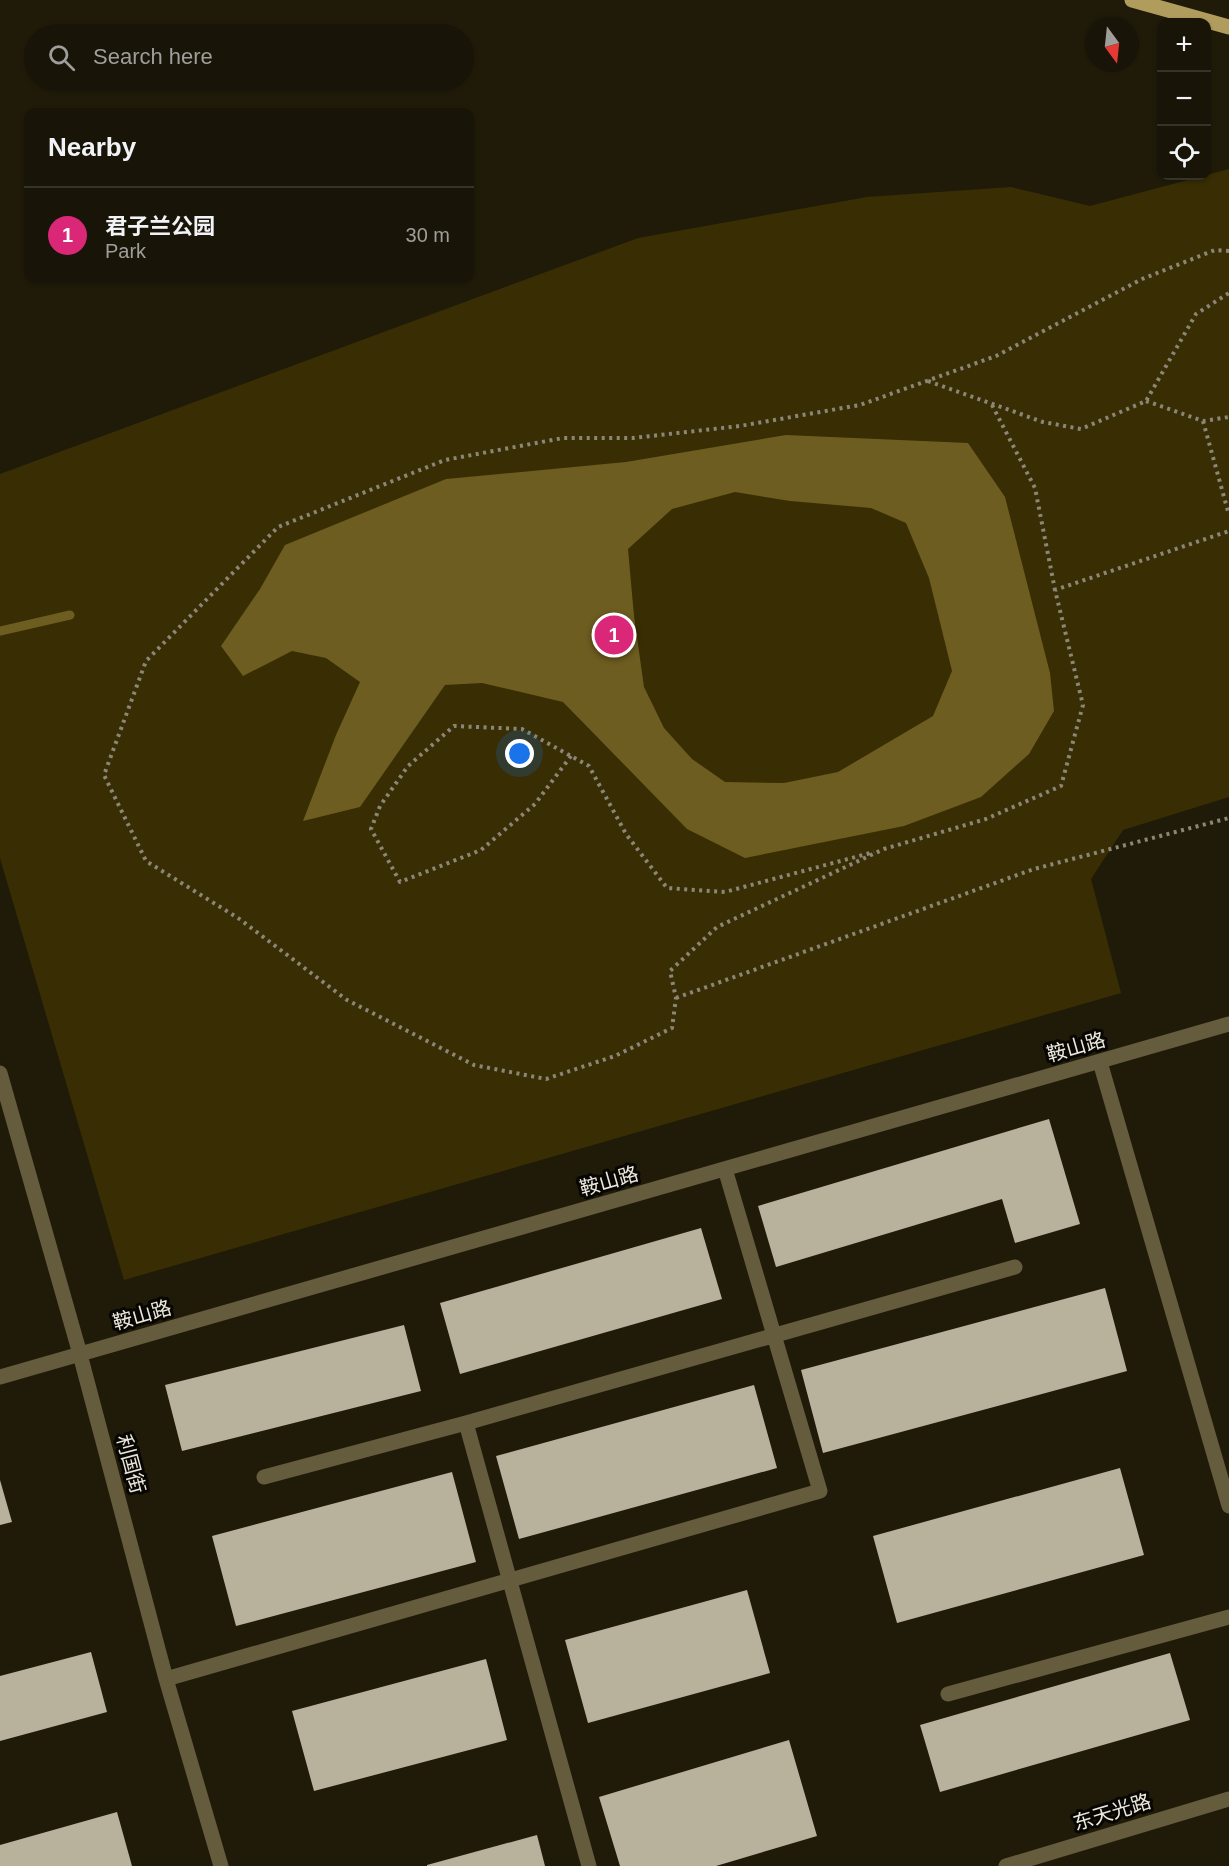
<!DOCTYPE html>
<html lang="en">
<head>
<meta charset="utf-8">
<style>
  body { margin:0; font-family:Helvetica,"Noto Sans SC",sans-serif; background:#211d11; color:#f1f3f6 }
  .controls { position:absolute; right:18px; top:18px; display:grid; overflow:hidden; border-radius:12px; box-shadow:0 2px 4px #0004 }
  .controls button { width:54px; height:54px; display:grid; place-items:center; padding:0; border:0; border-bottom:2px solid #363328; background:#181407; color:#f1f3f6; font:30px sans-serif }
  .compass { position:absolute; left:1085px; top:18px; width:54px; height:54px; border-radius:50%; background:#181407; box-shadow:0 2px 4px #0004; rotate:165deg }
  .you { position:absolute; left:520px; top:754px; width:21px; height:21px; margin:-15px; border:4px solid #fff; border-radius:50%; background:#1a73e8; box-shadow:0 0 0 9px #1a73e833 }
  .badge { display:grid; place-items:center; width:39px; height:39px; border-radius:50%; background:#db2777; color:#fff; font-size:20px; font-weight:700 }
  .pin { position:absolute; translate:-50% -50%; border:3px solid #fff; box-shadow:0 2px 6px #0006 }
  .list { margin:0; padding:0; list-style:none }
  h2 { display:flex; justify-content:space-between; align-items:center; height:78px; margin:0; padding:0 24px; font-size:26px }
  h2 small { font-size:20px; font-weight:400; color:#9f9e9b }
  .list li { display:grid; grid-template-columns:39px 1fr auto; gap:18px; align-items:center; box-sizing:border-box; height:96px; padding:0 24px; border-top:2px solid #363328 }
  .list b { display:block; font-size:22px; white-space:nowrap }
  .list p { margin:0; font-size:20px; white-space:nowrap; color:#9f9e9b }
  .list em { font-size:20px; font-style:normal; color:#9f9e9b }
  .icon { flex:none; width:33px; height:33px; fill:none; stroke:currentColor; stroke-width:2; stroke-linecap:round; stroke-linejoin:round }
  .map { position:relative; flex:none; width:1229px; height:1866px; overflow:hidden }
  .search { position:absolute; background:#181407; box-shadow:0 2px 4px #0004; left:24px; top:24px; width:450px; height:66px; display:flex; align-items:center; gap:15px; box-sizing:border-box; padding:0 21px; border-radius:33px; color:#9f9e9b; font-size:22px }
  .panel { position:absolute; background:#181407; box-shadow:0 2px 4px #0004; left:24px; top:108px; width:450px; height:174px; border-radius:12px }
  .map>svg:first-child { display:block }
</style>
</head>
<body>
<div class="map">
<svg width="1229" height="1866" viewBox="0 0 1229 1866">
  <rect width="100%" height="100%" fill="#201b09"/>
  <path fill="#392e03" d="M1229 169V797L1123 830 1091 879 1121 993 124 1280 0 858V474L638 238 867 197 1011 187 1090 206Z"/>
  <path fill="#6e5d20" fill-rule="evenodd" d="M786 435 968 443 1005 497 1050 673 1054 711 1029 754 981 797 904 826 745 858 687 829 563 702 482 683 445 685 360 807 303 821 336 735 360 682 326 658 292 651 243 676 221 646 260 589 285 545 446 479 626 462ZM735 492 790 501 871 508 906 523 929 578 952 671 933 716 838 772 784 783 725 782 692 759 664 728 644 687 634 616 628 549 672 509Z"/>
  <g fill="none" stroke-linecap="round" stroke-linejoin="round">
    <path stroke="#6e5d20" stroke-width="9" d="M0 631 70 615"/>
  </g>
  <path fill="#b8b29c" d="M1049 1119 1080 1224 1015 1243 1002 1199 776 1267 758 1206Z
    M701 1228 722 1299 460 1374 440 1303Z
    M1105 1288 1127 1371 823 1453 801 1370Z
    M404 1325 421 1391 182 1451 165 1385Z
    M754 1385 777 1468 519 1539 496 1456Z
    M1120 1468 1144 1555 897 1623 873 1536Z
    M452 1472 476 1562 236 1626 212 1536Z
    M0 1480 12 1522 0 1525Z
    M747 1590 770 1673 588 1723 565 1640Z
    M91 1652 107 1712 0 1741V1676Z
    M1170 1653 1190 1720 940 1792 920 1725Z
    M486 1659 507 1740 314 1791 292 1711Z
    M789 1740 817 1836 716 1866H620L599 1797Z
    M117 1812 132 1866H0V1845Z
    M537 1835 545 1866H427V1865Z"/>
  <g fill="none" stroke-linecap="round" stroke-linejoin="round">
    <path stroke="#8b8778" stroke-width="4" stroke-dasharray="3 4.5" stroke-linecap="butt" d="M1229 251 1215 250 1142 279 996 356 860 405 740 426 633 438H563L445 460 278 527 146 661 104 775 146 861 238 918 347 1000 474 1065 546 1079 615 1056 672 1028 676 998 670 971 717 927 884 849 986 819 1061 786 1083 705 1055 590 1229 531
      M928 381 1043 422 1081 429 1146 401 1196 314 1229 293
      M1146 401 1203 421 1229 417
      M992 405 1035 488 1055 590
      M1203 421 1229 515
      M571 756 535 804 481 850 400 882 371 829 380 806 408 766 454 726 522 729 589 766 626 834 667 888 725 892 874 852
      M676 998 1034 869 1229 818"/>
    <path stroke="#655c3e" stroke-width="15" d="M1100 1062 1229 1506
      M0 1073 78 1347 166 1679 221 1866
      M0 1377 1229 1024
      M466 1423 589 1866
      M264 1477 466 1423 1015 1267
      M166 1679 820 1491 725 1169
      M948 1694 1229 1617
      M1006 1866 1229 1799"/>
    <path stroke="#b09d5d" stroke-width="15" d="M1132 0 1229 27"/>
  </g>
  <g text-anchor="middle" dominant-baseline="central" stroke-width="6" stroke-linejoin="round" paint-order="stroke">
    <g font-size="20" fill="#ebe8dd" stroke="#080602">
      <text transform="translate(1076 1047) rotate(-16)">鞍山路</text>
      <text transform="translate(609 1181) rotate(-16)">鞍山路</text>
      <text transform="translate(142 1315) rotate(-16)">鞍山路</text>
      <text transform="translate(131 1464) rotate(75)">利国街</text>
      <text transform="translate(1112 1812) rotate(-17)">东天光路</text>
    </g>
  </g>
</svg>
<div class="controls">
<button>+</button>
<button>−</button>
<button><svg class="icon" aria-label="locate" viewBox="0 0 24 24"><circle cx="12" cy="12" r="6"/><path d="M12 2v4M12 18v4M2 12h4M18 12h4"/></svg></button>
</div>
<svg class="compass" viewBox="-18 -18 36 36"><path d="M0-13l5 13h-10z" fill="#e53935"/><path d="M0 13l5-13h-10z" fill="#9f9e9b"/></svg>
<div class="you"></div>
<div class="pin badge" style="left:614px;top:635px">1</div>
<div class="search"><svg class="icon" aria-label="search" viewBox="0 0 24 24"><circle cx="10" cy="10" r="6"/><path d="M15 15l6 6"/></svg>Search here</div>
<section class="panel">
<h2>Nearby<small></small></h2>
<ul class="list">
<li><span class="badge">1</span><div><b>君子兰公园</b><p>Park</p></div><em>30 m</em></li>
</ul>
</section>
</div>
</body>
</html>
